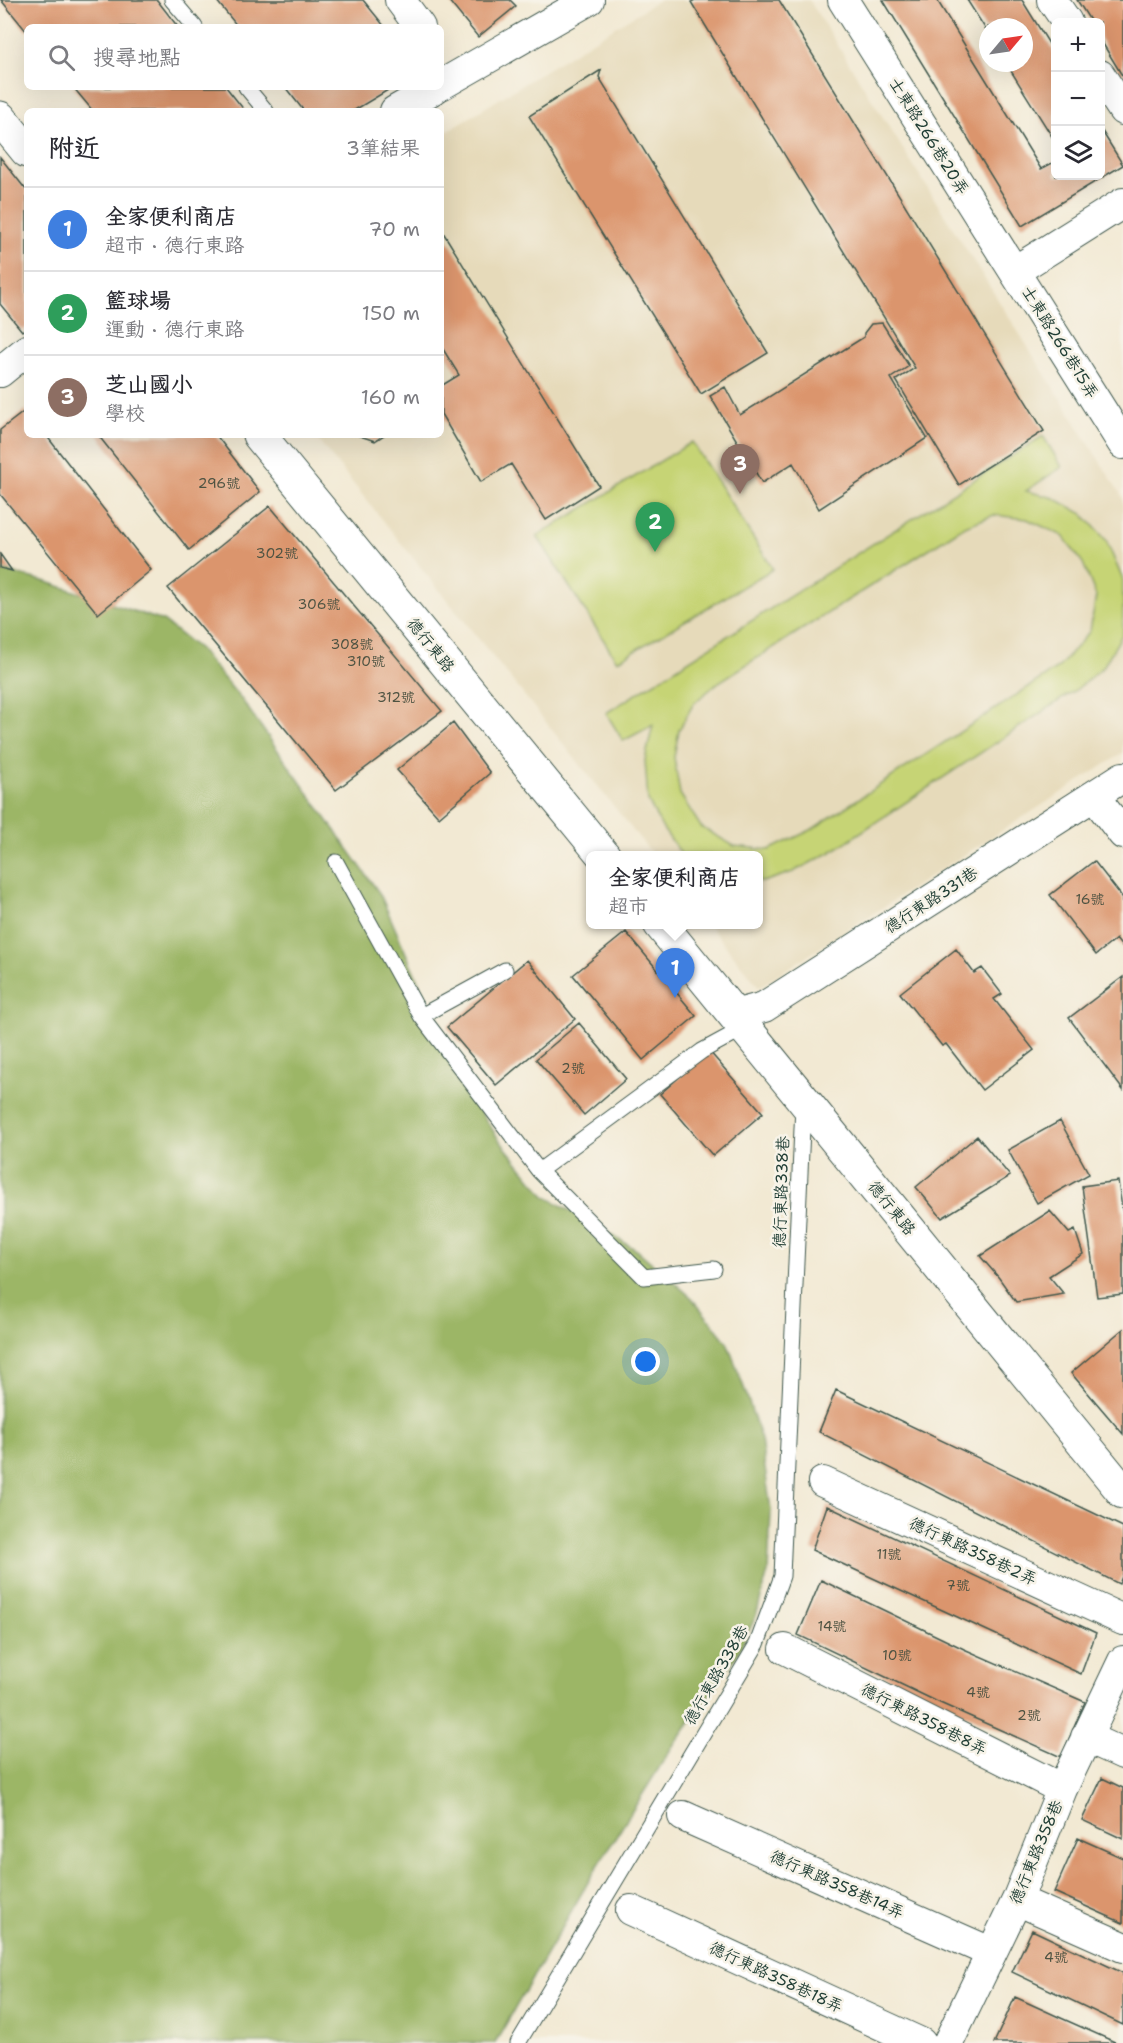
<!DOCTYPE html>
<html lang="zh-TW">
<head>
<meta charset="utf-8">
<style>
  body { margin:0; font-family:"Shantell Sans","LXGW WenKai TC",sans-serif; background:#f7f7f7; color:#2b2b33 }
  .controls { position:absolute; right:18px; top:18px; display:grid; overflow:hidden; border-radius:9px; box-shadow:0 6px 24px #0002 }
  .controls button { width:54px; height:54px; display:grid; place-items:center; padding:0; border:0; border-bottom:2px solid #e1e1e2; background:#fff; color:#2b2b33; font:30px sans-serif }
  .compass { position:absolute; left:979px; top:18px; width:54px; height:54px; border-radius:50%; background:#fff; box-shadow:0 6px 24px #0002; rotate:61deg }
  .you { position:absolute; left:646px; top:1362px; width:21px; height:21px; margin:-15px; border:4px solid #fff; border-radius:50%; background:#1a73e8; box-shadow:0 0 0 9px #1a73e833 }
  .badge { display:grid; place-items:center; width:39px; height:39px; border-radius:50%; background:#c8321e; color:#fff; font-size:20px; font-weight:700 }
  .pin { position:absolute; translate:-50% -50px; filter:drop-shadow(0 2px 3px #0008) }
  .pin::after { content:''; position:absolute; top:32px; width:21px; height:18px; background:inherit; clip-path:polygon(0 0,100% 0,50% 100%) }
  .popup { position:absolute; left:586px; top:851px; width:177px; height:78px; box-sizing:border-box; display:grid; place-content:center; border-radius:9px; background:#fff; filter:drop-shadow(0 2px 4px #0005); font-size:20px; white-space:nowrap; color:#7c7c81 }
  .popup b { font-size:22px; color:#2b2b33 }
  .popup::after { content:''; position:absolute; left:50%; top:100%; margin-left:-12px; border:12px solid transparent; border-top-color:#fff }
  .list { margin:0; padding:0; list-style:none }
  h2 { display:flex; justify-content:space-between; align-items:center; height:78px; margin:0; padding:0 24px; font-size:26px }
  h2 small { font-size:20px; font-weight:400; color:#7c7c81 }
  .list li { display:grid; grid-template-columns:39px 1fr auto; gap:18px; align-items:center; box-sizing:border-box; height:84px; padding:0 24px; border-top:2px solid #e1e1e2 }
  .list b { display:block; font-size:22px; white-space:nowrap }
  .list p { margin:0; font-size:20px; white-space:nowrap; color:#7c7c81 }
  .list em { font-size:20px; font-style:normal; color:#7c7c81 }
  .icon { flex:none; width:33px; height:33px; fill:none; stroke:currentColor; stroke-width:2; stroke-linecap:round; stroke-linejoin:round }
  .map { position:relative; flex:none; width:1123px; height:2043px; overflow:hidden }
  .search { position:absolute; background:#fff; box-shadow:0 6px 24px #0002; left:24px; top:24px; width:420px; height:66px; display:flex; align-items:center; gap:15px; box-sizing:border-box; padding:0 21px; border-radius:9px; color:#7c7c81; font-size:22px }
  .panel { position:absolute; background:#fff; box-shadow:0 6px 24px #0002; left:24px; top:108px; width:420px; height:330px; border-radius:9px }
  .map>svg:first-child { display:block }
</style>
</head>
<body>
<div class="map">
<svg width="1123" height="2043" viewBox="0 0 1123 2043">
  <rect width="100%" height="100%" fill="#f7f3e8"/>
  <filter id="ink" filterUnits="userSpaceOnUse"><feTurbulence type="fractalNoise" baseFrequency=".0167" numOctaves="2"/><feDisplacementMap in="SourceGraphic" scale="12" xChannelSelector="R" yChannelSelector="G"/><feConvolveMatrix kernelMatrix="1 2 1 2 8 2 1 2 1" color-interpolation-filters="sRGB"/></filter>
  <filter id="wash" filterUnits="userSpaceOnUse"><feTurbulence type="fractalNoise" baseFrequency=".008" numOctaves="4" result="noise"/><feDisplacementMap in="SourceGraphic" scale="24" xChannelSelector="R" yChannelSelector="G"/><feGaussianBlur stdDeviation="1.35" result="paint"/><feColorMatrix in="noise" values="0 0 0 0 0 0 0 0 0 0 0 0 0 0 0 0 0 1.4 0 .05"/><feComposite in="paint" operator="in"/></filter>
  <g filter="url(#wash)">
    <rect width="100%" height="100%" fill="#f2e9d3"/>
    <path fill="#e6daba" d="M659 0H809L1123 498V753L759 987 709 925 759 924V856L653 855 314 435H441V135Z"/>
    <path fill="#c6d475" stroke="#728854" stroke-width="1.5" fill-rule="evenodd" d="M1043 436 1062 467 1026 491 1054 498 1083 514 1106 540 1123 580V633L1103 667 1077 689 831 852 793 872 763 882H759V856L682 855 663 829 648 801 645 760 653 725 623 741 606 713ZM994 515 1027 519 1063 536 1083 563 1096 596 1090 631 1059 667 811 830 769 850 734 846 701 827 680 794 674 757 679 730 694 703 719 682 965 526Z
      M692 442 773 569 617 661 537 536Z"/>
    <path fill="#9cb666" stroke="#5e7a4d" stroke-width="1.5" d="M0 570 47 582 163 621 199 649 242 700 380 894 466 1090 500 1141 545 1196 637 1250 691 1297 727 1342 746 1393 761 1440 771 1511 768 1572 756 1616 737 1655 672 1747 591 1877 495 2043H0Z"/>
    <g id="blocks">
      <path fill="#db956d" d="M1 0H157L178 27H27V32Z
        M216 0H363L385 27H238Z
        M448 0H510L516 6 478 37Z
        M695 0H779L1044 431 959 485 896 380 915 368 691 2Z
        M883 0H937L1041 169 1056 161V176H1100V128L1123 165 1022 226Z
        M967 0H1022L1056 55V143L1006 63H1024V27H988V33Z
        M1077 0H1123V77L1100 39V22H1091Z
        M601 70 599 77 768 353 701 394 529 116Z
        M73 87H226L245 111H93Z
        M285 87H393L353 111H304Z
        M0 157 27 191V327L22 331 0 304Z
        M441 229 599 486 546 520 511 464 481 482 441 414V386L459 375 441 346Z
        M882 323 909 366 891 378 927 438 819 509 793 463 762 483 710 396 725 387 740 415 864 337V333L871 324Z
        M26 410 27 435H46L151 570 98 614 0 494V430Z
        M98 435H216L260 492 189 550Z
        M357 435H384L375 441Z
        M270 506 442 711 336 790 168 588Z
        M0 554 12 571 0 568Z
        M453 723 490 773 439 817 397 770Z
        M1094 861 1123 898V948L1116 939 1096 955 1050 895Z
        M626 932 696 1016 643 1060 573 975Z
        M956 949 974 973 982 968 1002 994 994 999 1034 1050 982 1090 946 1044 942 1046 900 993Z
        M527 960 575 1019 496 1085 447 1027Z
        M1123 977V1090L1069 1018Z
        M579 1023 626 1079 584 1115 536 1059Z
        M709 1051 763 1113 713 1156 660 1094Z
        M1060 1121 1089 1174 1037 1203 1008 1150Z
        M977 1136 1010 1176 942 1218 916 1187Z
        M1118 1181 1123 1214V1294L1097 1297 1082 1186Z
        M1050 1211 1069 1233 1075 1230 1083 1254 1049 1276 1064 1294 1016 1302 999 1278 980 1256Z
        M1123 1329V1434L1071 1373Z
        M836 1390 1123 1527V1574L1119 1584 819 1432Z
        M827 1506 1096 1633 1081 1674 812 1550Z
        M821 1580 964 1649 1085 1702 1061 1757 940 1703 798 1635Z
        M1102 1778 1123 1788V1839L1082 1820Z
        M1078 1838 1123 1858V1923L1054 1892Z
        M1032 1930 1123 1973V2025L1012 1972Z
        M1015 1997 1061 2018 1117 2043H994Z"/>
    </g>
  </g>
  <g filter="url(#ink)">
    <use href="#blocks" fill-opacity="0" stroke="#3f574c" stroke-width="1.5"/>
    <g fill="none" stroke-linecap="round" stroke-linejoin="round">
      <defs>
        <path id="lane" d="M172 0 195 27
          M246 87 266 111
          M336 862 421 1016 539 1171 702 1051 746 1027
          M421 1016 505 970
          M539 1171 644 1277 714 1269
          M518 2043 757 1644 782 1576 803 1106"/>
        <path id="street" d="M400 0 420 27
          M843 0 1123 444
          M1052 0 1067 22
          M1100 75 1123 110
          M441 85 589 0
          M395 111 437 87
          M1015 271 1123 203
          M0 372 27 350
          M1094 796 1123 834
          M734 1015 764 1007 1123 777
          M823 1482 1123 1620
          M785 1649 1062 1789
          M1086 1737 1123 1754
          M683 1816 990 1952
          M1017 1900 1123 1947
          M631 1910 921 2043
          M948 2043 1017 1900 1062 1789 1123 1661"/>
        <path id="secondary" d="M0 118 27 151
          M259 435 604 856
          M660 924 1123 1492"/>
      </defs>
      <use href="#lane" stroke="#3f574c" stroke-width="17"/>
      <use href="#street" stroke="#3f574c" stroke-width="32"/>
      <use href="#secondary" stroke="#3f574c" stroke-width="35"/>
      <use href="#lane" stroke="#fff" stroke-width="15"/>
      <use href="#street" stroke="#fff" stroke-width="30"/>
      <use href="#secondary" stroke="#fff" stroke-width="33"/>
    </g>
  </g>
  <g text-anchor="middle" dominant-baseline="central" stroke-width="5" stroke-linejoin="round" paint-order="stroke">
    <g font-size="14" fill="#4e5342">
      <text x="219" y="483">296號</text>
      <text x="277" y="553">302號</text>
      <text x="319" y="604">306號</text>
      <text x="352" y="644">308號</text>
      <text x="366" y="661">310號</text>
      <text x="396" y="697">312號</text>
      <text x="1090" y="899">16號</text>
      <text x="573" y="1068">2號</text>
      <text x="889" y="1554">11號</text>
      <text x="958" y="1585">7號</text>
      <text x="832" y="1626">14號</text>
      <text x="897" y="1655">10號</text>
      <text x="978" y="1692">4號</text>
      <text x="1029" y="1715">2號</text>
      <text x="1056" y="1957">4號</text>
    </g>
    <g font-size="16" fill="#1f3d34" stroke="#f7f3e8">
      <text transform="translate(929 136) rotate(58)">士東路266巷20弄</text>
      <text transform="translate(1060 342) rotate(58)">士東路266巷15弄</text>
      <text transform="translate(431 645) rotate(51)">德行東路</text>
      <text transform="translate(931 900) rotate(-33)">德行東路331巷</text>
      <text transform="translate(781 1192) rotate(-88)">德行東路338巷</text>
      <text transform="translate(892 1208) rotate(51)">德行東路</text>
      <text transform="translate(973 1551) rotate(25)">德行東路358巷2弄</text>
      <text transform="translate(716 1675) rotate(-60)">德行東路338巷</text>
      <text transform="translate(924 1719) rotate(27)">德行東路358巷8弄</text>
      <text transform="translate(1036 1852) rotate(-67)">德行東路358巷</text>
      <text transform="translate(837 1884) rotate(24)">德行東路358巷14弄</text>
      <text transform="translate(776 1977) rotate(25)">德行東路358巷18弄</text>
    </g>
  </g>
</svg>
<div class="controls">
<button>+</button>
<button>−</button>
<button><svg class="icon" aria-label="layers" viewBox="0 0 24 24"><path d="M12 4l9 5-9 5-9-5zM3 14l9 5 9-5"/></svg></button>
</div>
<svg class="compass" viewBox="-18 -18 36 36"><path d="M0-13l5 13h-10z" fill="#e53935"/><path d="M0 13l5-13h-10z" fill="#7c7c81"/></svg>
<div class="you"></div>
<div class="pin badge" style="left:675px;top:998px;background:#3f7fe0">1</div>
<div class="popup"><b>全家便利商店</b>超市</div>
<div class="pin badge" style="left:655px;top:552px;background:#2e9e5b">2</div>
<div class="pin badge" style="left:740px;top:494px;background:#8d6e63">3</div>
<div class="search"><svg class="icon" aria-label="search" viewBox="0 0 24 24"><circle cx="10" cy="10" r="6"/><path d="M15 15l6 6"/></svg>搜尋地點</div>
<section class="panel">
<h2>附近<small>3筆結果</small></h2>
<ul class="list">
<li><span class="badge" style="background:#3f7fe0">1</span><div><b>全家便利商店</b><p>超市 · 德行東路</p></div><em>70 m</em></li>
<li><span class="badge" style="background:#2e9e5b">2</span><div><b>籃球場</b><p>運動 · 德行東路</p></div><em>150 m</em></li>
<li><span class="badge" style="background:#8d6e63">3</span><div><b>芝山國小</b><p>學校</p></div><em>160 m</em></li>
</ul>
</section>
</div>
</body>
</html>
